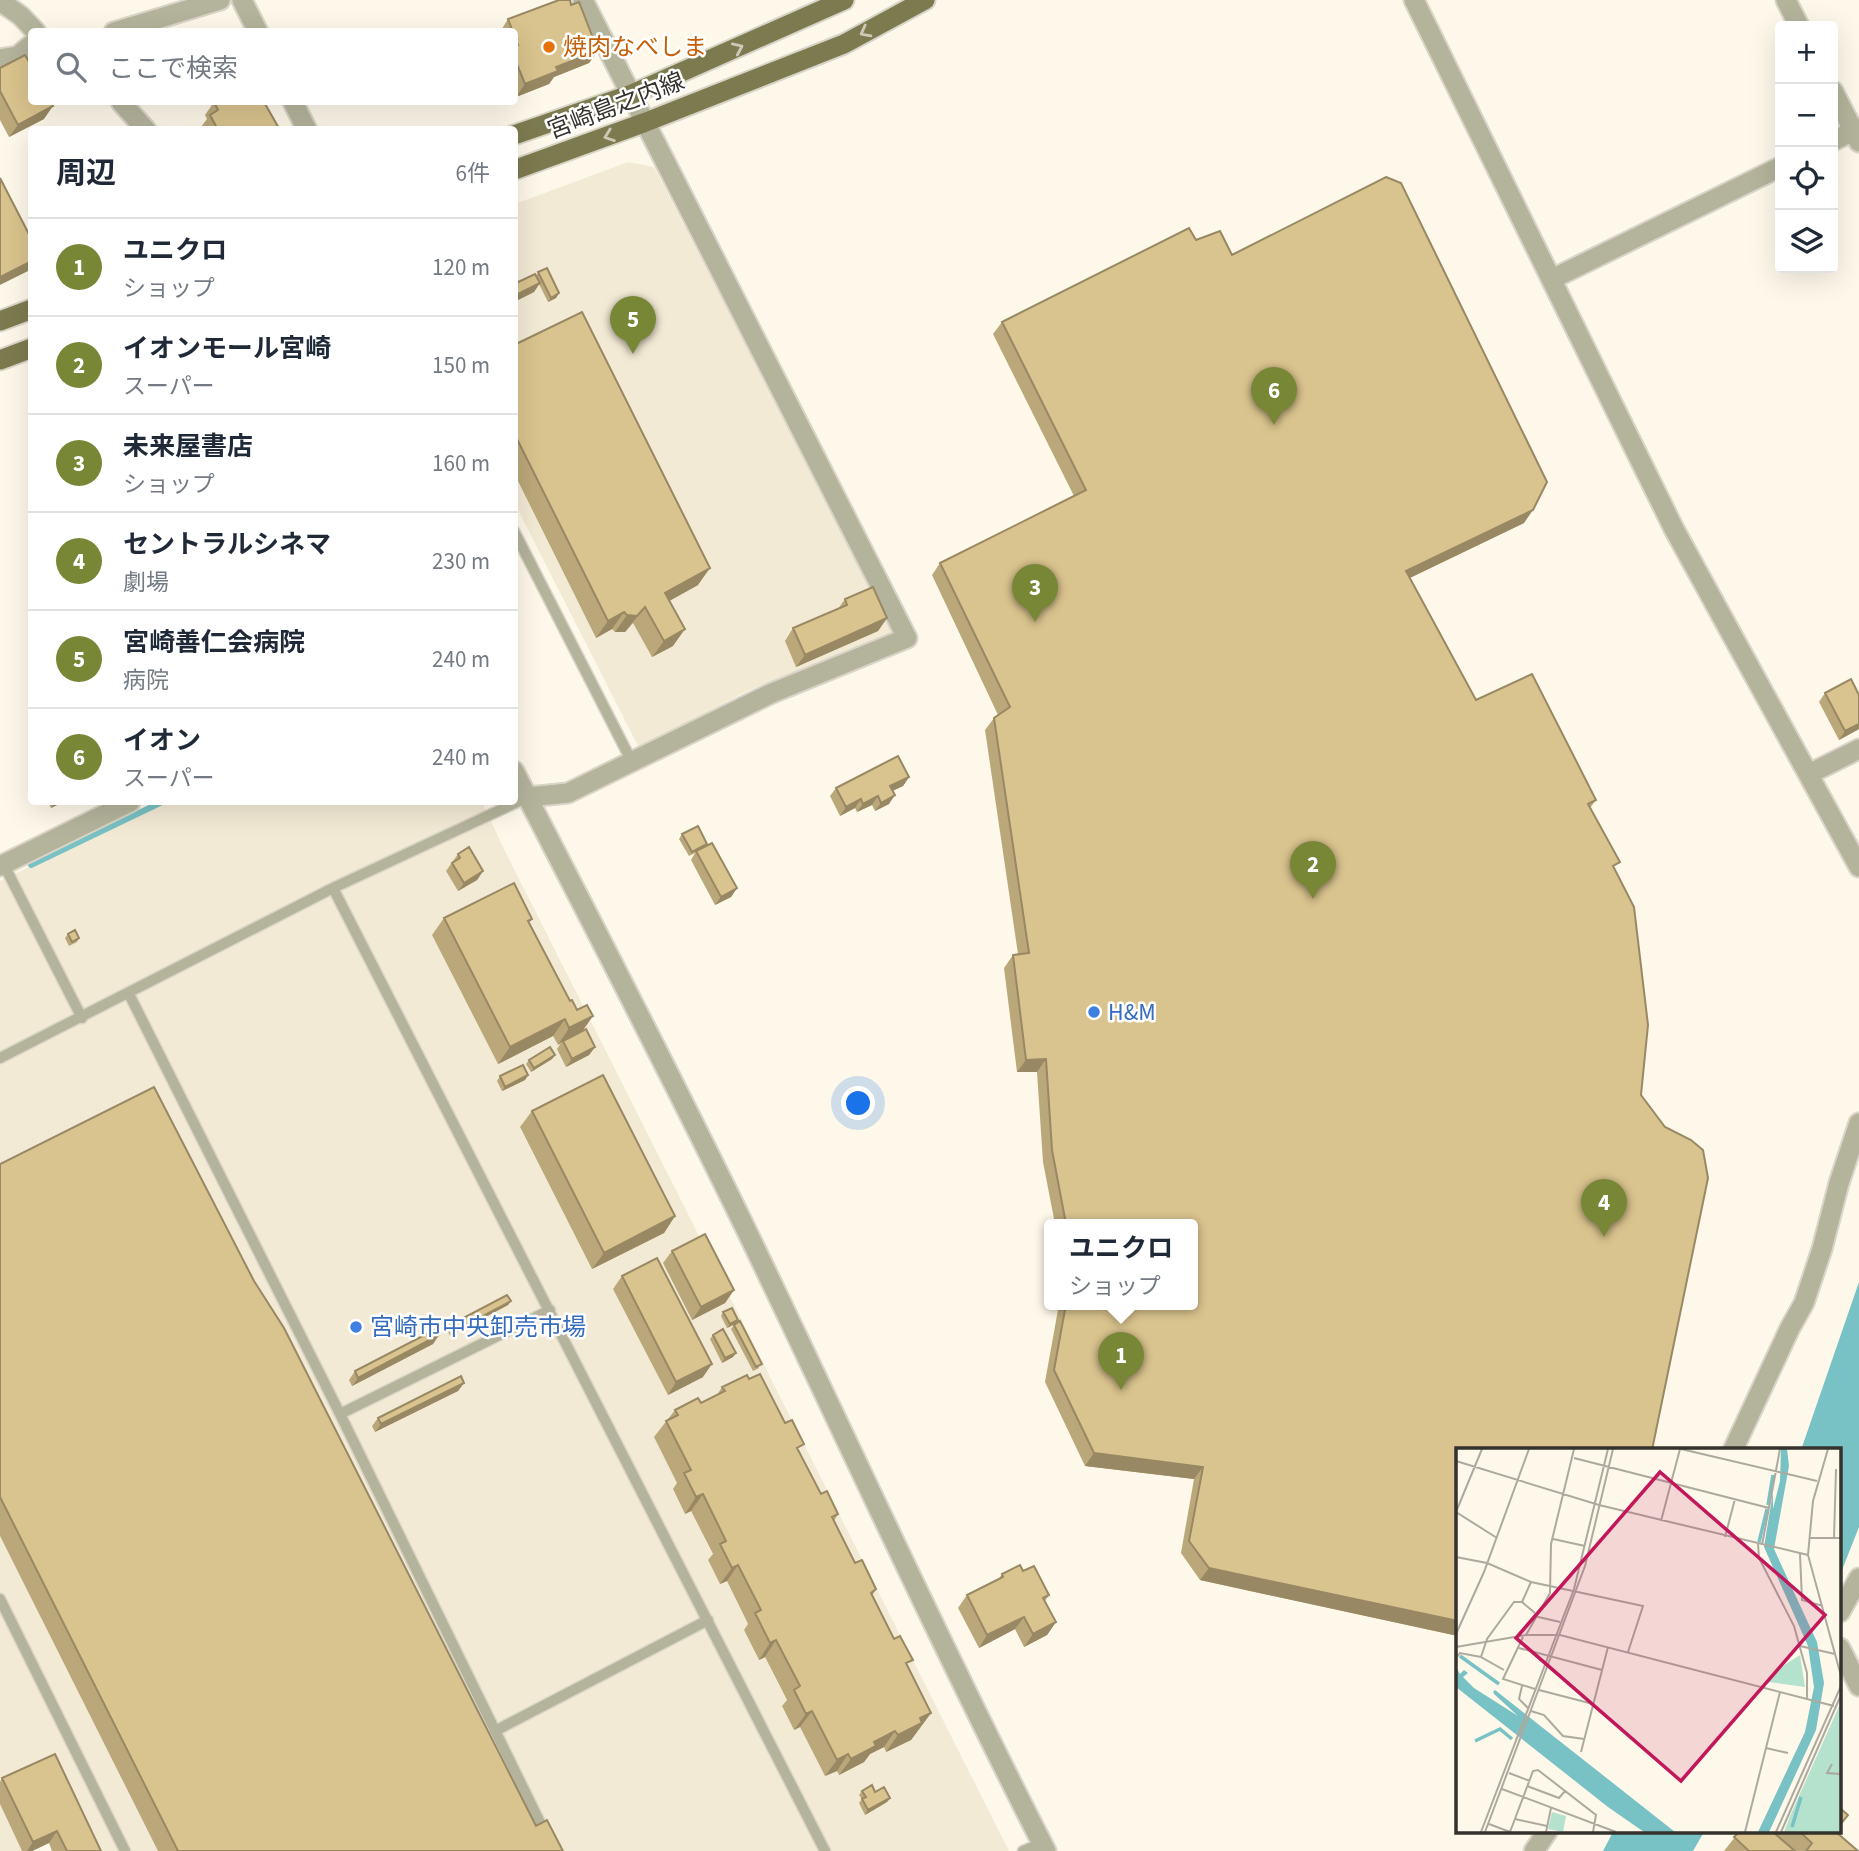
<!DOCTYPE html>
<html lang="ja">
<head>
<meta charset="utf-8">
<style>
  body { margin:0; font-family:"Source Sans 3","Noto Sans JP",sans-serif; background:#f6f6f7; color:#1f2937 }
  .controls { position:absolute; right:21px; top:21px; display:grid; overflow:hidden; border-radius:7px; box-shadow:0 7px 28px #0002 }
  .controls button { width:63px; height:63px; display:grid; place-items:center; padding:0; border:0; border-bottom:2px solid #e0e1e3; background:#fff; color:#1f2937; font:35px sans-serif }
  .you { position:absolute; left:859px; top:1104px; width:24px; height:24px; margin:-18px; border:5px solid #fff; border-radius:50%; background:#1a73e8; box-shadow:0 0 0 10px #1a73e833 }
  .badge { display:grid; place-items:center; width:46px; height:46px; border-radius:50%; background:#788736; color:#fff; font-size:23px; font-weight:700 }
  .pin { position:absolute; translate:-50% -58px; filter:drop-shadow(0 2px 4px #0008) }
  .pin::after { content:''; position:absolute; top:37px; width:24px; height:21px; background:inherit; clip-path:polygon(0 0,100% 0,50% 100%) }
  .popup { position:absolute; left:1044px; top:1219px; width:154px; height:91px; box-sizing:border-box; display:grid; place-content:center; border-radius:7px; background:#fff; filter:drop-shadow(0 2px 5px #0005); font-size:23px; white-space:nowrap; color:#747a83 }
  .popup b { font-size:26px; color:#1f2937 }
  .popup::after { content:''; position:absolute; left:50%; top:100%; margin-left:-14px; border:14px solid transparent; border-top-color:#fff }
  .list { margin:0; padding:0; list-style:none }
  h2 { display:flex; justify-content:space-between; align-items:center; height:91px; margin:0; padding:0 28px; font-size:30px }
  h2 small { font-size:23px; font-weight:400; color:#747a83 }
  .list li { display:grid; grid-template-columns:46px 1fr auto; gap:21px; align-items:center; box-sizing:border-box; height:98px; padding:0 28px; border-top:2px solid #e0e1e3 }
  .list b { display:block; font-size:26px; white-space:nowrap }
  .list p { margin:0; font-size:23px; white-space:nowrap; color:#747a83 }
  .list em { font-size:23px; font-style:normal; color:#747a83 }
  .icon { flex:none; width:38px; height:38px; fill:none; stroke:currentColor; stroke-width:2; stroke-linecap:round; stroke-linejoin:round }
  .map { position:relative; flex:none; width:1859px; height:1851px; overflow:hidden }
  .search { position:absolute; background:#fff; box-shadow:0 7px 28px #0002; left:28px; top:28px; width:490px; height:77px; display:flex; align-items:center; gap:18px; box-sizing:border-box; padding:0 24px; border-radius:7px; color:#747a83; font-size:26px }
  .panel { position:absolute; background:#fff; box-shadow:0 7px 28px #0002; left:28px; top:126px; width:490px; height:679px; border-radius:7px }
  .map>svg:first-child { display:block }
</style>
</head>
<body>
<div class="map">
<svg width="1859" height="1851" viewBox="0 0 1859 1851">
  <rect width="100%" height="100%" fill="#fdf8e9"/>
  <path fill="#f3ead5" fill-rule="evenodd" d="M628 162 654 167 893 631 747 691 639 748 515 504V204Z
    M163 802H482L502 845 1009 1851H543L0 1175V881ZM520 935 558 1045 553 1036 499 1063ZM520 1128 664 1233 593 1269ZM458 1391 376 1432 372 1426H373ZM655 1438 919 1729 886 1752 884 1747 862 1758 839 1775 837 1771 825 1776 800 1727 794 1730 782 1707 788 1703 765 1657 758 1659 744 1630 749 1627 727 1581 720 1584 708 1561 714 1557 691 1511 685 1514 673 1490 679 1486Z
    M0 1536 158 1851H86L0 1788Z
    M0 1804 22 1851H0Z"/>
  <path fill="#78c1c4" d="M1859 1282V1527L1840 1575V1450H1801Z
    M1613 1832H1704L1693 1851H1603Z"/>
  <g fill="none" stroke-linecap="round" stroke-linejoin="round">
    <path stroke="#78c1c4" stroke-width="6" d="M31 865 162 802"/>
    <defs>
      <path id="service" d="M514 531 632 762
        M4 865 82 1018
        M333 888 825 1851
        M129 994 340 1414 554 1851
        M0 1058 333 888 528 797
        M340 1414 550 1310
        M0 1599 125 1851
        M495 1731 708 1620
        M1023 1851 1042 1843"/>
      <path id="minor" d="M242 0 258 32
        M1786 0 1799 26
        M114 32 220 0
        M0 59 18 56 32 44
        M1833 91 1859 142
        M293 102 307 130
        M1833 141 1859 128
        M1552 279 1780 167
        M1809 774 1859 749
        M528 797 568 793 772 693 907 638 583 0
        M0 866 130 802
        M1840 1612 1859 1578
        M1840 1648 1859 1686"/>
      <path id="tertiary" d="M1414 0 1674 529 1859 867
        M0 1 21 16 36 32
        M121 102 146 130
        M514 771C595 929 677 1086 754 1246 851 1448 944 1652 1046 1851
        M1733 1450 1790 1328 1804 1303 1822 1249 1839 1183 1859 1123
        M1534 1851 1547 1832"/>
      <path id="primary" d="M514 135 632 94 844 0
        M514 170 646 122 844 44 925 0
        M0 321 32 309
        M0 360 32 348"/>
    </defs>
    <use href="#service" stroke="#d9d4c7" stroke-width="13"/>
    <use href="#minor" stroke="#d9d4c7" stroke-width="23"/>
    <use href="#tertiary" stroke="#d9d4c7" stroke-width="23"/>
    <use href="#primary" stroke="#d9d4c7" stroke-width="23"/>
    <use href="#service" stroke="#b4b49c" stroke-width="10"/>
    <use href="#minor" stroke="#b4b49c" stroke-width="19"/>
    <use href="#tertiary" stroke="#b4b49c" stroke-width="19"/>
    <use href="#primary" stroke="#7c7b4f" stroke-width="19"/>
  </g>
  <path fill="#bba87a" d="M508 19 598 51 589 63 554 77 549 84 516 97 514 92V32H500Z
    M0 68 44 119 9 137 0 120Z
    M214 102 280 130H203L201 127 207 119 205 115Z
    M1196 240 1232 255 1524 523 1410 578 1476 700 1596 800 1590 808 1615 869 1458 1450V1636L1200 1580 1181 1553 1194 1479 1085 1466 1045 1382 1059 1304H1193V1224H1055L1043 1162 1037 1072H1017L1004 968 1013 955 1018 954 985 730 994 718 998 715 932 575 940 563 1074 496 993 334 1002 322Z
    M538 272 559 293 556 298 548 302 539 284 534 292 514 302V284L536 276Z
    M514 345 698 585 669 601 673 646 652 657 633 623 625 632H615L612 629 596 638 514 473Z
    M845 599 887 618 878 631 796 667 785 641 793 628 838 609Z
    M1825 693 1859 695V729L1839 740 1819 702Z
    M909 777 903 786 892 791 889 804 875 811 872 805 857 812 855 808 840 816 830 796 836 788Z
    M48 802H63L51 808Z
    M682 834 706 846 737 888 731 897 715 905 691 860 695 853 689 856 679 839Z
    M458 854 483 871 477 880 458 891 446 871Z
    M444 918 532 919 529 923 584 1030 595 1047 589 1055 566 1067 557 1049 561 1043 558 1045 553 1036 498 1064 432 935Z
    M68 934 79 938 77 942 69 946 65 938Z
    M555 1055 552 1059 531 1072 526 1064 529 1060Z
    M528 1075 525 1080 502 1091 497 1081 500 1076Z
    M532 1111 675 1216 664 1233 592 1269 520 1127Z
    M0 1164 536 1826 563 1851H158L0 1536Z
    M672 1251 734 1290 725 1303 692 1320 663 1263Z
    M622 1276 703 1377 668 1395 613 1289Z
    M511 1301 508 1305 450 1336 447 1329 450 1325Z
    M723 1312 738 1320 735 1324 727 1328 721 1316Z
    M734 1325 759 1368 753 1371 731 1329Z
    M439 1335 433 1344 352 1386 349 1380 355 1371Z
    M713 1335 736 1353 733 1357 722 1363 710 1339Z
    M464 1383 458 1391 375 1432 372 1426 378 1418Z
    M722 1387 799 1451 821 1494 838 1514 834 1521 855 1563 876 1589 872 1596 931 1713 911 1740 886 1752 884 1747 870 1754 864 1762 839 1775 837 1771 825 1776 800 1727 794 1730 782 1706 787 1700 765 1657 759 1660 744 1630 748 1624 727 1581 720 1584 708 1560 713 1554 691 1511 685 1514 673 1489 677 1483 654 1437 675 1410 701 1403 717 1395Z
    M1023 1571 1049 1595 1045 1601 1056 1622 1047 1635 1024 1647 1015 1629 979 1648 958 1608 967 1595 998 1580 1002 1574Z
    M2 1778 101 1851H52L49 1843 32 1851H22L0 1804V1782Z
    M862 1791 875 1792 890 1798 887 1802 865 1815 859 1803 862 1799 859 1795Z
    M1739 1832H1837L1858 1851H1724Z"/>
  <path fill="#988863" d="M598 51 589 63 554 77 549 84 516 97 525 84 556 67Z
    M53 106 44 119 9 137 18 125Z
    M32 261V269L0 285V277Z
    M540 283 534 292 514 302V296Z
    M559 293 556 298 548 302 551 298Z
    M1533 510 1524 523 1397 584 1406 571Z
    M710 568 698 585 653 610 665 593Z
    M645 607 625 632H615L627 615Z
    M624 612 612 629 596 638 608 621Z
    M887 618 878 631 796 667 805 655Z
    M685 629 673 646 652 657 664 641Z
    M1859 724V729L1839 740 1845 731Z
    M909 777 903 786 884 795 890 786Z
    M895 795 889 804 875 811 881 803Z
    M878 796 872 805 857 812 863 804Z
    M861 799 855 808 840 816 846 807Z
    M56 802H63L51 808Z
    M483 871 477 880 458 891 464 883Z
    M737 888 731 897 715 905 721 897Z
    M593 1016 581 1033 563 1041 558 1045 569 1028Z
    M565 1019 553 1036 498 1064 510 1047Z
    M595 1047 589 1055 566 1067 572 1059Z
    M555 1055 552 1059 531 1072 534 1068Z
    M1046 1059 1037 1072H1017L1026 1060Z
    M528 1075 525 1080 502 1091 505 1087Z
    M675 1216 664 1233 592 1269 604 1253Z
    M734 1290 725 1303 692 1320 701 1307Z
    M511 1301 508 1305 450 1336 453 1332Z
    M738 1320 735 1324 727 1328 730 1324Z
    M439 1335 433 1344 352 1386 358 1378Z
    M736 1353 733 1357 722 1363 725 1358Z
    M712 1364 703 1377 668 1395 676 1382Z
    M464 1383 458 1391 375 1432 381 1424Z
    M1094 1453 1203 1467 1194 1479 1085 1466Z
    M703 1494 691 1511 685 1514 696 1497Z
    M738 1565 727 1581 720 1584 732 1568Z
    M1209 1568 1458 1621V1636L1200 1580Z
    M1024 1617 1015 1629 979 1648 987 1635Z
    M1056 1622 1047 1635 1024 1647 1033 1634Z
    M776 1640 765 1657 759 1660 770 1643Z
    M812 1711 800 1727 794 1730 806 1714Z
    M931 1713 911 1740 886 1752 898 1735 920 1718Z
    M895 1731 884 1747 870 1754 864 1762 839 1775 851 1759 874 1742Z
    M848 1754 837 1771 825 1776 837 1760Z
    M890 1798 887 1802 865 1815 868 1810Z
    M57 1831 49 1843 32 1851H27L33 1842Z"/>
  <path fill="#d9c38e" stroke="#988863" stroke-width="2" d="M559 0H570L571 5 579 2 598 51 556 67 558 71 525 84 514 57V46L518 45 514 35V32H513L508 19Z
    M25 55 32 67V102H50L53 106 18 125 0 91V68Z
    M214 102H264L280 130H218L210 115 218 110Z
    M1386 177 1401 183 1547 482 1533 510 1406 571 1476 700 1532 674 1596 800 1588 804 1620 862 1613 866 1634 907 1648 1025 1641 1095 1665 1127 1691 1140 1703 1150 1708 1178 1652 1450H1458V1621L1209 1568 1189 1541 1203 1467 1094 1453 1054 1370 1066 1304H1193V1224H1066L1052 1150 1046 1059 1026 1060 1013 955 1029 953 994 718 1010 707 940 563 1086 490 1002 322 1189 228 1196 240 1220 231 1232 255Z
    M0 178 32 240V261L0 277Z
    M547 268 559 293 551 298 538 272Z
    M535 274 540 283 514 296V284Z
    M582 312 710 568 665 593 685 629 664 641 645 607 637 616 627 615 624 612 608 621 514 433V345Z
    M873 587 887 618 805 655 793 628 847 605 845 599Z
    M1851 679 1859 695V724L1845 731 1825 693Z
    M898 756 909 777 890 786 895 795 881 803 878 796 863 804 861 799 846 807 836 788Z
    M698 826 707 844 692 852 682 834Z
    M712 843 737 888 721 897 696 851Z
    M469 847 483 871 464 883 452 863 460 858 458 854Z
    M514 883 532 919 528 921 570 1001 572 1000 577 1010 587 1005 593 1016 569 1028 565 1019 510 1047 444 918Z
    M75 930 79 938 72 942 68 934Z
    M586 1029 595 1047 572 1059 563 1041Z
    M550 1047 555 1055 534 1068 529 1060Z
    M523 1065 528 1075 505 1087 500 1076Z
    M603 1075 675 1216 604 1253 532 1111Z
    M154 1087 254 1281 284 1328 536 1826 547 1820 563 1851H178L0 1497V1164Z
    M705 1234 734 1290 701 1307 672 1251Z
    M657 1258 712 1364 676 1382 622 1276Z
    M507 1295 511 1301 453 1332 450 1325Z
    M732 1308 738 1320 730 1324 723 1312Z
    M740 1321 762 1364 756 1367 734 1325Z
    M436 1329 439 1335 358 1378 355 1371Z
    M723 1329 736 1353 725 1358 713 1335Z
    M760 1374 785 1423 792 1420 804 1444 797 1448 821 1494 827 1491 838 1514 832 1517 855 1563 862 1560 876 1589 871 1593 894 1639 900 1636 913 1660 906 1663 931 1713 920 1718 922 1723 898 1735 895 1731 874 1742 876 1746 851 1759 848 1754 837 1760 812 1711 806 1714 794 1690 800 1686 776 1640 770 1643 755 1613 761 1610 738 1565 732 1568 720 1544 726 1541 703 1494 696 1497 684 1473 691 1470 666 1421 678 1415 675 1410 698 1398 701 1403 725 1391 722 1387 747 1375 749 1379Z
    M461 1376 464 1383 381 1424 378 1418Z
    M1020 1565 1023 1571 1034 1566 1049 1595 1043 1598 1056 1622 1033 1634 1024 1617 987 1635 967 1595 1003 1577 1002 1574Z
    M55 1754 101 1851H67L57 1831 33 1842 2 1778Z
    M872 1785 875 1792 884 1787 890 1798 868 1810 862 1799 866 1797 862 1791Z
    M1840 1808 1848 1815 1840 1825Z
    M1739 1832H1773L1795 1851H1749L1734 1837Z
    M1800 1832H1836L1858 1851H1806L1812 1843Z"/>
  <defs><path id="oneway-chevron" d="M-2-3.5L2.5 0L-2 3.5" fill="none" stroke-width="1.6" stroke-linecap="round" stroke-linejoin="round" transform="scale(1.75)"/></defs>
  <g stroke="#cbcab9">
    <use href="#oneway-chevron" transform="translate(865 32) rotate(152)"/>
    <use href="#oneway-chevron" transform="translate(738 48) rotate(-24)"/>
    <use href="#oneway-chevron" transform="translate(609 136) rotate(160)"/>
  </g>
  <circle fill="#e8710a" stroke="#fff" stroke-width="2.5" cx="549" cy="47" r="7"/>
  <g fill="#3f7fe0" stroke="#fff" stroke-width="2.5">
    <circle cx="1094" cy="1012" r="7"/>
    <circle cx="356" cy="1327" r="7"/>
  </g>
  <g text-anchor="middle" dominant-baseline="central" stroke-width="5" stroke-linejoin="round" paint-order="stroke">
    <g font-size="24" fill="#c56008" stroke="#fff" text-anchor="start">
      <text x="563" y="47">焼肉なべしま</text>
    </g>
    <g font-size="24" fill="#35322d" stroke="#fff">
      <text transform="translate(616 106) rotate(-21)">宮崎島之内線</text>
    </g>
    <g font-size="24" fill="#366cbe" stroke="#fff" text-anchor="start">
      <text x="1108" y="1012">H&amp;M</text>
      <text x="370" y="1327">宮崎市中央卸売市場</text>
    </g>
  </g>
  <g transform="translate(1456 1448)">
    <rect width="385" height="385" fill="#fdf8e9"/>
    <path d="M344 207 349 239 312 234 325 219ZM385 254V384H328L334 368ZM96 364 110 368 107 384 92 381Z" fill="#b4e2cc"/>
    <path d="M325 1H331L333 18 318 101 361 194 368 235 360 282 313 384H302L349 284 358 239 352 198 308 99 317 44V61L324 33ZM0 219 4 226 8 222 12 225 7 229 18 240 62 268 38 246 37 244 39 242 219 384H188L152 359 0 239Z" fill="#78c1c4"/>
    <path fill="none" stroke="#78c1c4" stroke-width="3.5" d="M312 57 317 27M303 94 311 61M4 208 43 236M19 293 44 281 56 291M336 379 345 349"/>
    <path fill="none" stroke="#ada99e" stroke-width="2" d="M225 1 361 33M372 1 357 53 352 107 385 228M118 10 313 60M0 13 143 57 352 107M0 64 26 1M0 64 41 90M205 73 224 1M269 89 279 51M353 90H385M378 90 380 21M97 91 129 98M302 96 303 110 338 178 351 225V251M306 97 324 1M344 106 346 152 367 158M0 109 31 115 75 134 187 158 172 204M66 154 75 134M78 168 104 174M0 186 28 124 73 1M70 187 94 145 95 96 118 1M67 189 47 231 79 241M344 198 379 206M0 199 70 187H104L378 258M63 200 146 222M1 209 4 205 25 209M48 222 25 209 31 191 58 154H66L79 165M66 238 63 251 72 260M83 242 137 256M75 263 88 267 107 288 128 291M310 300 332 305M125 304 152 199M376 316 371 325 385 326M53 325 74 333M71 338 103 350 109 343M46 341 160 384M59 371 91 378M33 376 54 384M25 384 118 141 152 1M29 384 129 118 157 1M54 384 77 323 82 322 140 367 137 384M90 384 95 360M289 384 324 244M320 384 385 238M325 384 385 247"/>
    <path fill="#c2185b" fill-opacity="0.15" stroke="#c2185b" stroke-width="3.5" d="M204 24 369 167 225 333 60 190Z"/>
    <rect width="385" height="385" fill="none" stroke="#35322d" stroke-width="3.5"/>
  </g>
</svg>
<div class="controls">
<button>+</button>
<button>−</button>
<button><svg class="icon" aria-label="locate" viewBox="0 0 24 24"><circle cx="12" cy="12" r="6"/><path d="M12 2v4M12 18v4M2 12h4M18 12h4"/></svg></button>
<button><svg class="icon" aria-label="layers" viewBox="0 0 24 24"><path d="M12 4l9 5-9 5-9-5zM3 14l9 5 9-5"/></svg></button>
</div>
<div class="you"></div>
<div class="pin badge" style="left:1121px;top:1390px">1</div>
<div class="popup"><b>ユニクロ</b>ショップ</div>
<div class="pin badge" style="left:1313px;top:899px">2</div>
<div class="pin badge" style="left:1035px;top:622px">3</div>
<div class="pin badge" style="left:1604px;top:1237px">4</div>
<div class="pin badge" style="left:633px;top:354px">5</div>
<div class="pin badge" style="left:1274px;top:425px">6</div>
<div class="search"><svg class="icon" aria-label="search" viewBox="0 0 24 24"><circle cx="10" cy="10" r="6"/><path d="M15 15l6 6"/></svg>ここで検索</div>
<section class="panel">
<h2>周辺<small>6件</small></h2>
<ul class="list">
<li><span class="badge">1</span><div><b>ユニクロ</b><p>ショップ</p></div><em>120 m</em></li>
<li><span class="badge">2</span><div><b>イオンモール宮崎</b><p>スーパー</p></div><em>150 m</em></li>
<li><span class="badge">3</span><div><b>未来屋書店</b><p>ショップ</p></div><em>160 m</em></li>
<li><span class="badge">4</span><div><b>セントラルシネマ</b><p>劇場</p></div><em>230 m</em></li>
<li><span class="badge">5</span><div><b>宮崎善仁会病院</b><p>病院</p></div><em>240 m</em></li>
<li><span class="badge">6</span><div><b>イオン</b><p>スーパー</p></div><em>240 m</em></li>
</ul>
</section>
</div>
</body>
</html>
